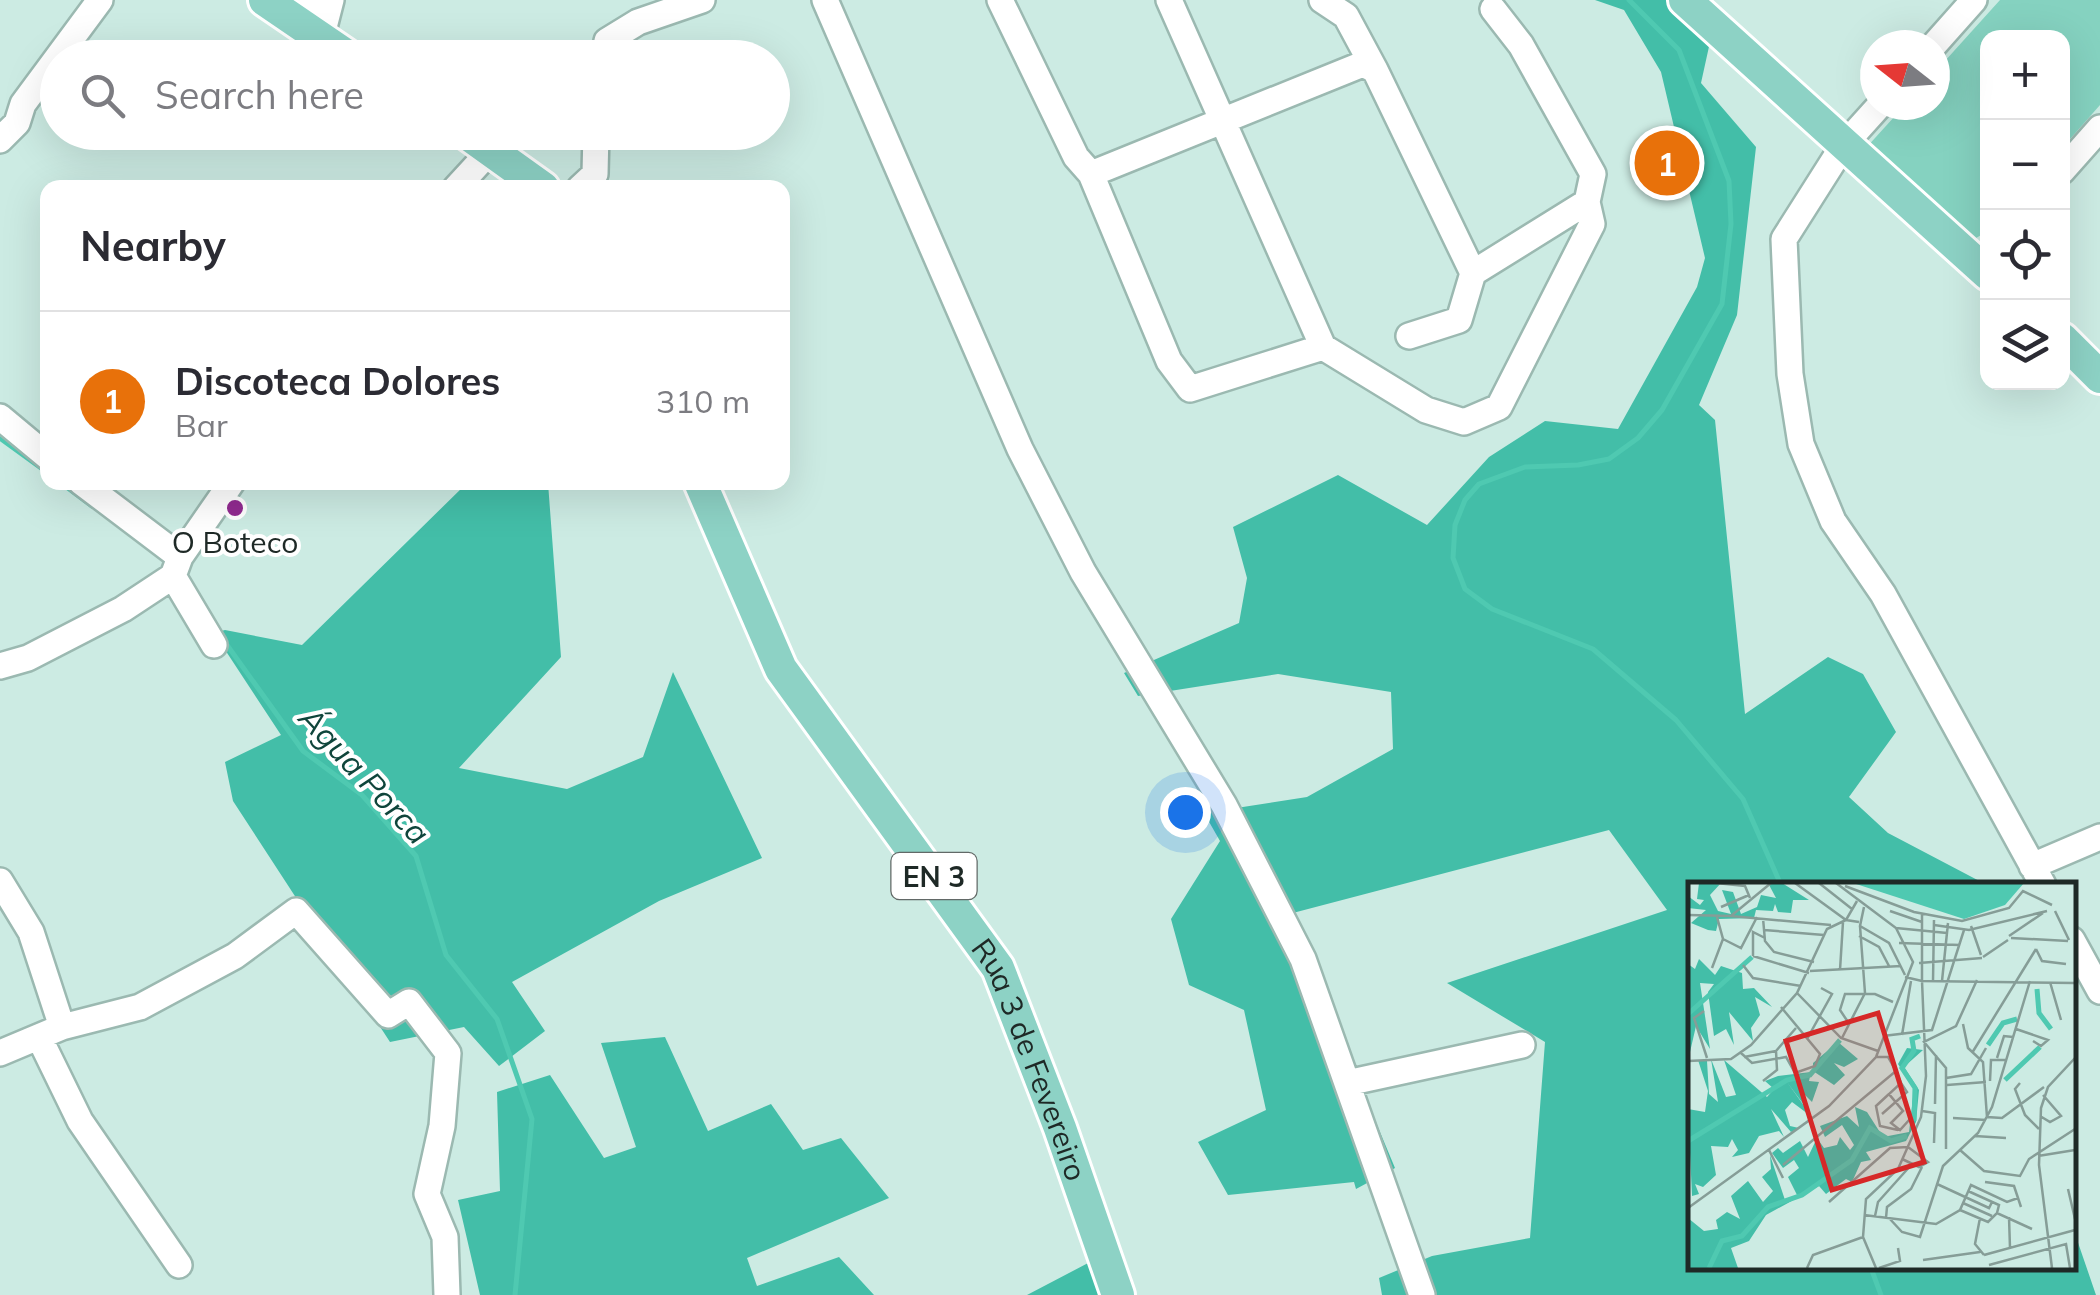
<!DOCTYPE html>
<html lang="en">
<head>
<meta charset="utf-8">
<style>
  body { margin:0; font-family:Mulish,sans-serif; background:#f7f7f7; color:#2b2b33 }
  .controls { position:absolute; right:30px; top:30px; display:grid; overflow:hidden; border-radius:20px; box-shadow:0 10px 40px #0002 }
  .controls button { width:90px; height:90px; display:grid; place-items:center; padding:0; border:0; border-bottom:2px solid #e1e1e2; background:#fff; color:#2b2b33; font:50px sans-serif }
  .compass { position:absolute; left:1860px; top:30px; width:90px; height:90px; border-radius:50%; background:#fff; box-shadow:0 10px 40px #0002; rotate:287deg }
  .you { position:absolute; left:1185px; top:812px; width:35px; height:35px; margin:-25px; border:8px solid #fff; border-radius:50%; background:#1a73e8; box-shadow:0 0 0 15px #1a73e833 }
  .badge { display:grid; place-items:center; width:65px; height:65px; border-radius:50%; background:#db2777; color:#fff; font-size:32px; font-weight:700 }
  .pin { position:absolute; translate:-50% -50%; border:5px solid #fff; box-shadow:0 2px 10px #0006 }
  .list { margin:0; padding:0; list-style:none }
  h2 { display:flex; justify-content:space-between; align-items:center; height:130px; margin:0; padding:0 40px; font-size:42px }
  h2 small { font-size:32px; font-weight:400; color:#7c7c81 }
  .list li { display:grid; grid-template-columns:65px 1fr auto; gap:30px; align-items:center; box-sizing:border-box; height:180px; padding:0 40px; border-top:2px solid #e1e1e2 }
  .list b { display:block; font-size:38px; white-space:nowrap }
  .list p { margin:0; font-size:32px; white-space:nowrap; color:#7c7c81 }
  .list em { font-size:32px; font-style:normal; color:#7c7c81 }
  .icon { flex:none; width:55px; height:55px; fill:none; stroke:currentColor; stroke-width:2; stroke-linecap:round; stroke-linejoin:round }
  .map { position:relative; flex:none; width:2100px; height:1295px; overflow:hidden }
  .search { position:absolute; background:#fff; box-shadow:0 10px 40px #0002; left:40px; top:40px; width:750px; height:110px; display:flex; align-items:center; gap:25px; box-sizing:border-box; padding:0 35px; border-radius:55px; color:#7c7c81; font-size:38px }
  .panel { position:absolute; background:#fff; box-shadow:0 10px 40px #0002; left:40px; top:180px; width:750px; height:310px; border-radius:20px }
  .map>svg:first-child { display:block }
</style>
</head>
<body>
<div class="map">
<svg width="2100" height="1295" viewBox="0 0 2100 1295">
  <rect width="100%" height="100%" fill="#ccebe3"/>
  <path fill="#85d2c0" d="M2000 0H2100V105L2063 147 2062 38H1988V231L1971 241 1865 149 1905 105H1935V72Z"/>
  <path fill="#43bea8" d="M1595 0H1699L1710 42 1701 83 1756 147 1737 315 1699 405 1715 420 1745 714 1828 657 1863 674 1896 732 1849 797 1888 833 1987 885H1690V1268H2072L2073 1228 2096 1295H1382L1379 1278 1432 1256 1530 1238 1545 1042 1447 983 1667 910 1609 830 1289 914 1395 1168 1356 1189 1354 1182 1228 1195 1198 1142 1266 1110 1244 1010 1189 985 1171 919 1220 841 1204 813 1307 797 1393 749 1391 692 1278 674 1138 696 1124 673 1239 623 1247 578 1233 527 1338 475 1427 525 1489 457 1545 421 1618 429 1697 287 1705 258 1661 72 1624 10Z
    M467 483H548L561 657 459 768 567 789 643 757 673 672 762 858 659 901 512 982 545 1031 499 1066 464 1027 390 1042 233 801 225 762 281 735 214 633 225 630 302 645Z
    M665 1037 708 1131 771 1104 803 1150 841 1138 889 1198 747 1258 757 1286 839 1257 874 1295H480L458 1200 500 1191 497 1092 550 1075 604 1158 636 1147 601 1043Z
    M1090 1262 1103 1295H1027Z"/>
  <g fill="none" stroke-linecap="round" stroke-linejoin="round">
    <path stroke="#4fc9b1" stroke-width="5" d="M1629 0 1679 50 1729 181 1731 224 1722 304 1662 410 1638 438 1609 459 1578 465 1525 467 1479 484 1465 500 1455 525 1453 558 1465 589 1492 609 1593 649 1676 720 1743 799 1781 885
      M1 439 48 473
      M60 482 92 506
      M222 638 303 751 362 795 416 856 446 955 497 1019 532 1119 515 1295
      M1871 1268 1881 1295"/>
    <defs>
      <path id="minor" d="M825 0 1020 449 1083 572 1224 805 1303 959 1422 1295
        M1000 0 1076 157 1091 174 1363 64 1375 70 1473 273 1587 202 1593 174 1521 45 1493 9
        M1169 0 1323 347
        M1322 0 1346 16 1375 70
        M306 26 312 0
        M321 39 331 0
        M1934 45 1974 0
        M604 58 607 41 638 22 702 0
        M1880 105 1843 146 1784 239 1790 374 1801 444 1833 521 1883 594 2043 885
        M0 140 17 123 23 104 100 0
        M2062 171 2100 128
        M1091 174 1169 361 1190 389 1323 347 1426 410 1464 422 1499 407 1592 224 1587 202
        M456 188 491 150
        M580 188 595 174 596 132
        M1409 336 1459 320 1473 273
        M0 417 48 457
        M81 482 180 557
        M173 576 214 645
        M0 666 28 658 123 609 173 576 180 557 232 482
        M2032 866 2100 837
        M0 881 31 932 62 1027
        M2072 940 2100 991
        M39 1037 80 1121 179 1265
        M0 1053 62 1027 140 1007 235 956 296 911 388 1015 409 1002 448 1053 442 1126 427 1194 445 1237 447 1295
        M1347 1083 1522 1045"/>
      <g id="major">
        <path d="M265 0 350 58"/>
        <path d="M1685 0 1988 274"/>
        <path d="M465 132 543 188"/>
        <path d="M2062 339 2100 377"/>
        <path id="s1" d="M700 482 781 669 998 968 1060 1128 1118 1295"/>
      </g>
    </defs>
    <use href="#minor" stroke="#9bb9b1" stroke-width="30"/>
    <use href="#major" stroke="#fff" stroke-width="38"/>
    <use href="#minor" stroke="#fff" stroke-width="25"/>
    <use href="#major" stroke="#8dd2c5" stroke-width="32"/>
  </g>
  <circle fill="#912a90" stroke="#fff" stroke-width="4" cx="235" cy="508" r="10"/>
  <g text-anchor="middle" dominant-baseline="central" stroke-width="8" stroke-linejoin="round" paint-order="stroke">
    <rect fill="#fff" stroke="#626967" stroke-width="2.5" x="891.5" y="853" width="85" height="46" rx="8"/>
    <g font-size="28" font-weight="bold" fill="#1e2926">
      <text x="934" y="876">EN 3</text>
    </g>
    <g font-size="30" fill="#1e2926" stroke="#fff">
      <text x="235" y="542">O Boteco</text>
    </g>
    <g font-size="30" fill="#1e2926" stroke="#fff">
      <text stroke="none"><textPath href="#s1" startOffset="670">Rua 3 de Fevereiro</textPath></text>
    </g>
    <g font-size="32" font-style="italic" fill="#0f453b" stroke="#fff">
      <text transform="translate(365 775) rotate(47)">Água Porca</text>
    </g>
  </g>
  <g transform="translate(1688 882)">
    <rect width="388" height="388" fill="#ccebe3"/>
    <path d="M11 1H33L22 13 30 29 43 32 34 8 45 10 53 32 69 25 73 13 88 16 80 1H94L121 18H105L103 31 90 30 87 22 85 29 68 28 66 36 31 37 28 49 20 48 3 41 18 28 0 26V14L12 23 16 18 9 17ZM11 77 27 93 33 84 54 91 55 107 66 106 84 125 67 115 72 133 63 146 65 159 41 130 46 163 38 147 26 154 20 110 26 102 12 101 22 167 8 144 2 170 0 82 7 87ZM150 160 170 177 156 185 146 181 157 193 146 203 125 189V181ZM219 166 235 168 216 185 231 208 228 240 218 259 178 270 183 278 173 280 164 300 158 297 138 312 131 304 78 333 61 359 43 366 50 386H0V336L16 349 30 347 28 338 39 330 52 337 43 314 60 299 75 320 85 309 74 295 83 287 82 273 97 318 109 313 100 295 111 286 106 278 95 286 84 271 90 266 95 271 112 259 120 275 129 256 136 266 149 263 152 255 162 268 166 263 154 243 137 255 132 244 159 234 171 245 167 225 179 230 195 255 221 250 226 207 210 182ZM23 177 38 215 48 213 36 178 79 215 86 207 77 199 90 194 123 190 121 199 131 200 124 220 116 212V223L99 200 124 235 104 220 97 228 102 244 111 246 103 250 83 227 96 255 91 249 71 254 61 271 44 275 50 268 44 257 40 265 23 264 28 293 15 305 7 302 11 312 4 314 0 227 17 230 20 209 10 178 19 179 21 212 30 220Z" fill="#43bea8"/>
    <path d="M165 1H336L317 23 276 37Z" fill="#4fc9b1"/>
    <path fill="none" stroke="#4fc9b1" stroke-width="5" d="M349 107 351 131 363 147M0 132 64 75M300 163 315 141 329 137M317 198 352 165M226 239 227 206 214 186 226 169 224 157 232 154M0 259 99 198 122 193 152 158M21 386 34 359 54 354 80 325 114 313 164 278 182 246 203 259 219 254"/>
    <path fill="none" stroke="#869d97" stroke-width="2.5" d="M28 1 57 4 62 16M107 1 158 38 171 40M131 1 164 27M157 4 226 30 274 39 321 26 335 9 364 23M33 25 61 13M176 25 172 44 201 61 217 93M202 29 234 40M367 29 381 58M234 32V99L387 101M0 33 43 34 83 1M43 34 143 43M75 36 77 59 86 70 126 80M246 43 281 48 359 29M283 44 293 73M208 46 259 51M76 48 136 53M171 54 191 65 201 84M321 54 355 31M323 56 380 59M35 57 53 66 69 35M211 61 272 63M348 67 354 79 378 82M65 74 121 91M65 74V50L77 56M295 75 320 58M231 81 294 76M55 83 65 96 113 104M24 86 35 57 29 35M152 88 155 40M122 89 213 84M245 99 246 38M254 99 260 41M362 100 373 138M109 111 153 156 190 169M16 129 6 136 19 176M160 140 152 128 157 112H187L205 120M275 142 280 166 295 180 299 235 314 236 356 205M328 147 360 158 353 164 345 159M214 153 223 99M195 154 244 148 276 48M154 156 177 111 172 44M119 157 144 112 133 106M88 169 108 146M53 171 64 181 98 175 107 191 127 184 132 172 93 125M284 171 348 67M56 175 88 169M309 176 316 154 325 155M0 179 43 177 63 163 109 111 139 47 158 38 169 19M208 189 213 201 201 212 215 229 203 241 212 248 222 237M258 196 283 192 298 166M75 199 89 188 88 169M302 199 303 178H319M332 201 327 207 337 233 351 247M259 203 298 200M201 212 188 224 192 244 210 248M247 222 248 173M234 229 247 231 246 261M194 232 219 210 213 201M352 234 362 240 373 234 355 213M265 236 298 238M287 254 318 256M258 267V186L236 160 268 144 289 98M81 268 95 296M272 268 296 289 332 294 341 277 387 247M350 274 387 268M95 283 208 189 200 175H188M297 300 326 304 333 325M249 302 301 326 304 320M380 307 387 337M280 309 311 323 309 331M141 320 202 266 220 265 240 280 231 285 214 277M275 321 304 334M0 326 141 224 188 175 225 80 208 46 148 1M272 328 300 340 309 331 344 347M176 333 248 342 272 328 283 303 319 320 330 316M187 334 190 320 224 282M321 335 322 366M198 336 199 325 223 307 234 285M201 336 214 350 232 355 255 284 290 251 304 225 342 99M292 336 287 362 296 373M296 373 387 348M235 378 292 370M301 383 378 362 382 386M119 386 125 373 175 355M188 386 175 355 178 317 210 287 233 235 238 194 234 99 217 95M191 386 212 379 210 366M364 386 351 283 353 226 360 205 387 176"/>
    <path fill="#d62828" fill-opacity="0.15" stroke="#d62828" stroke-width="5" d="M190 131 236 280 144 308 98 159Z"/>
    <rect width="388" height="388" fill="none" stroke="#1e2926" stroke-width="5"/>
  </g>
</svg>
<div class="controls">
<button>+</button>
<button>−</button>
<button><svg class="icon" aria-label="locate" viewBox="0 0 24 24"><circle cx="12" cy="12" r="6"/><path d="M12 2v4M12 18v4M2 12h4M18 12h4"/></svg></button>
<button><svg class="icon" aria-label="layers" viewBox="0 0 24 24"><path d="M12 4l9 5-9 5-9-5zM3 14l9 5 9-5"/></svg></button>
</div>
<svg class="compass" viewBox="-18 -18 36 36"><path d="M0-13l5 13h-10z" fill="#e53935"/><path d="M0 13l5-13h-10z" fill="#7c7c81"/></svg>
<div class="you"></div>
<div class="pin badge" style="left:1667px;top:163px;background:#e8710a">1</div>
<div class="search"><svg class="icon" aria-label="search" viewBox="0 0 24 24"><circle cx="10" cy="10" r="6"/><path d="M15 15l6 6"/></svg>Search here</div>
<section class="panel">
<h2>Nearby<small></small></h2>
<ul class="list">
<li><span class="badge" style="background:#e8710a">1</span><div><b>Discoteca Dolores</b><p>Bar</p></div><em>310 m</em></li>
</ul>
</section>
</div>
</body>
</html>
